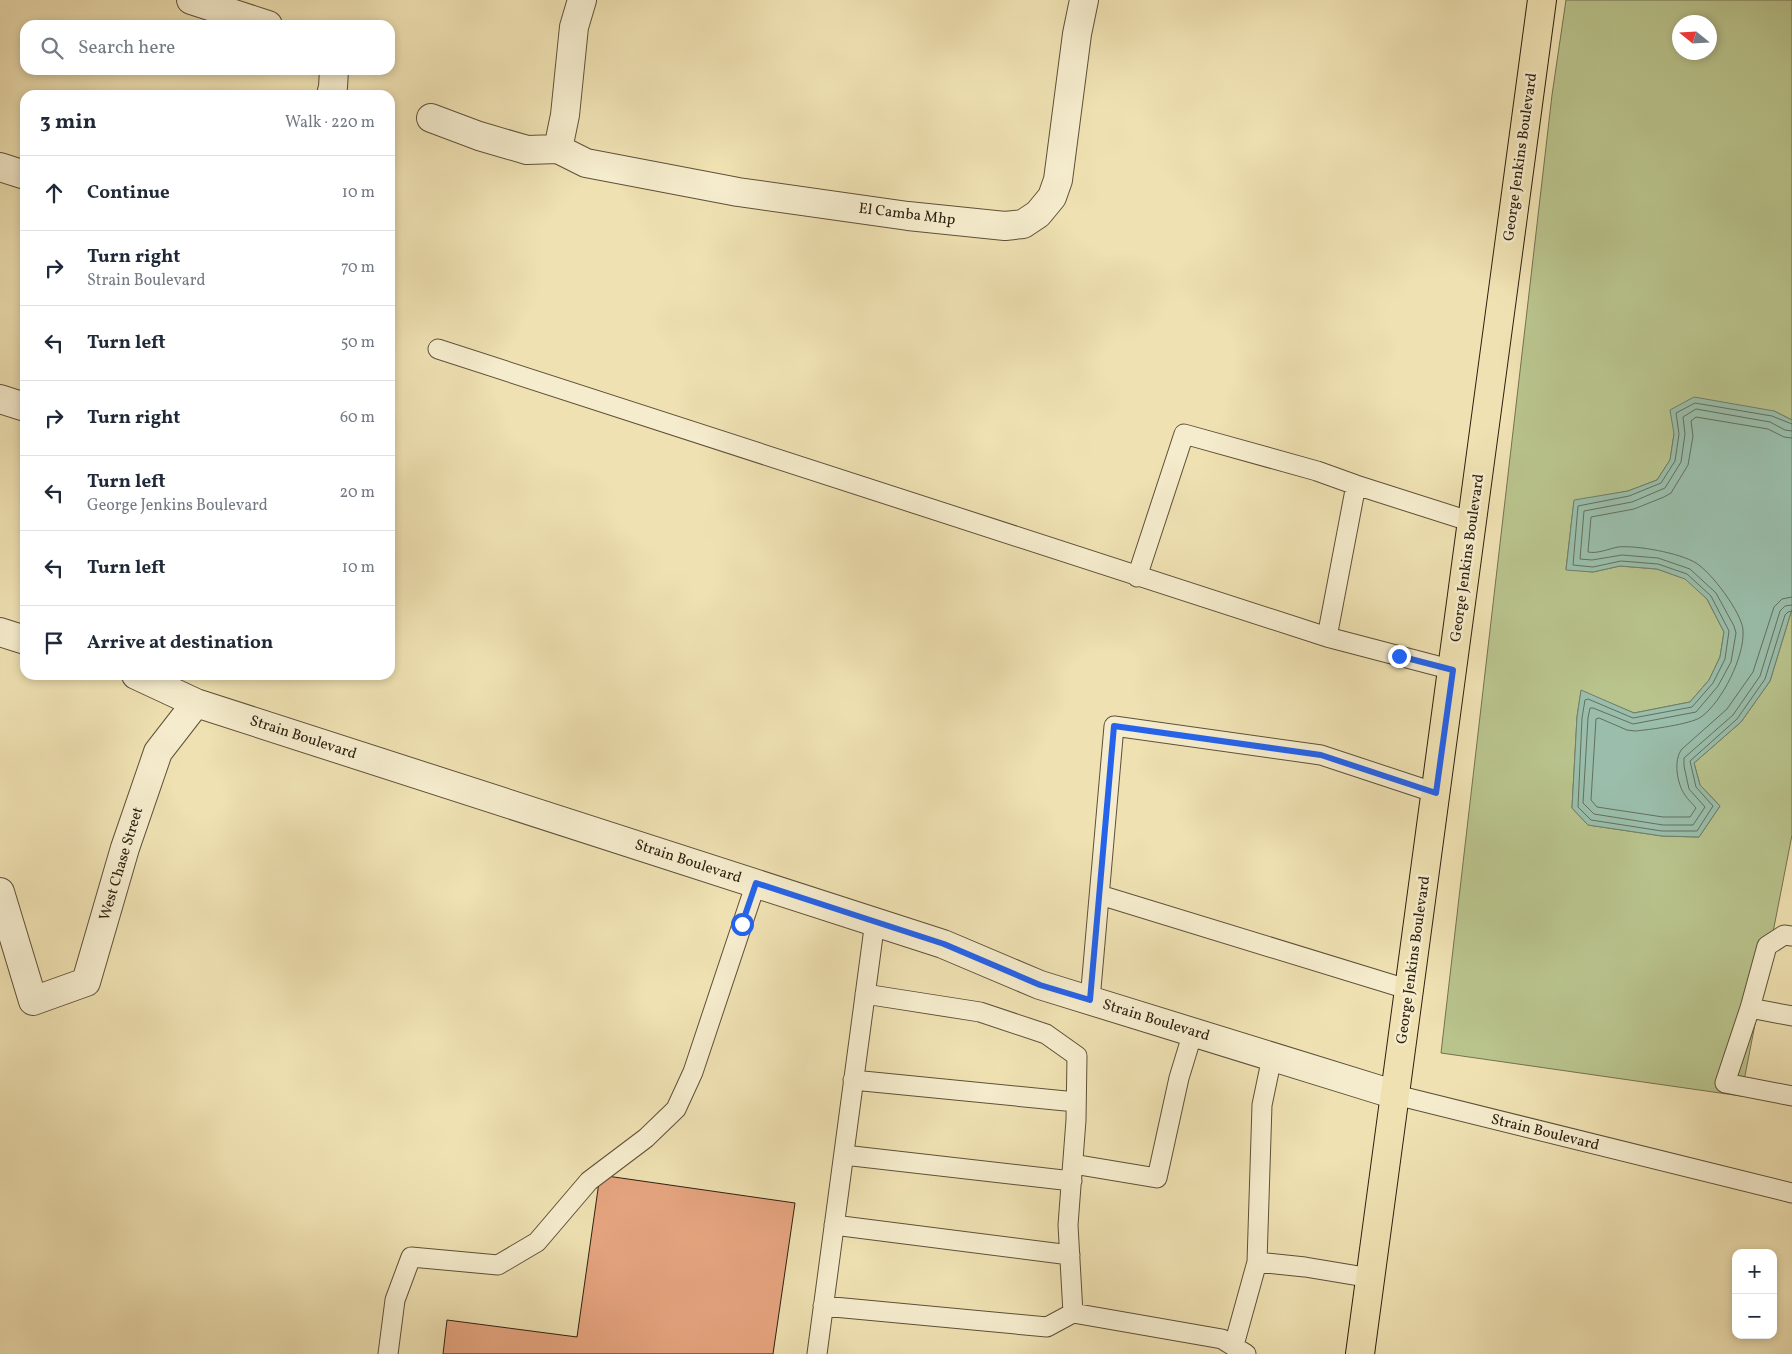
<!DOCTYPE html>
<html lang="en">
<head>
<meta charset="utf-8">
<style>
  body { margin:0; font-family:Vollkorn,serif; background:#f6f6f7; color:#1f2937 }
  .controls { position:absolute; right:15px; bottom:15px; display:grid; overflow:hidden; border-radius:10px; box-shadow:0 2px 8px #0003 }
  .controls button { width:45px; height:45px; display:grid; place-items:center; padding:0; border:0; border-bottom:1px solid #e0e1e3; background:#fff; color:#1f2937; font:25px sans-serif }
  .compass { position:absolute; left:1672px; top:15px; width:45px; height:45px; border-radius:50%; background:#fff; box-shadow:0 2px 8px #0003; rotate:288deg }
  .stop { position:absolute; width:15px; height:15px; margin:-11px; border:4px solid #2563eb; border-radius:50%; background:#fff }
  .stop.end { background:#2563eb; border-color:#fff; box-shadow:0 1px 5px #0008 }
  .list { margin:0; padding:0; list-style:none }
  h2 { display:flex; justify-content:space-between; align-items:center; height:65px; margin:0; padding:0 20px; font-size:21px }
  h2 small { font-size:16px; font-weight:400; color:#747a83 }
  .list li { display:grid; grid-template-columns:32px 1fr auto; gap:15px; align-items:center; box-sizing:border-box; height:75px; padding:0 20px; border-top:1px solid #e0e1e3 }
  .list b { display:block; font-size:19px; white-space:nowrap }
  .list p { margin:0; font-size:16px; white-space:nowrap; color:#747a83 }
  .list em { font-size:16px; font-style:normal; color:#747a83 }
  .icon { flex:none; width:28px; height:28px; fill:none; stroke:currentColor; stroke-width:2; stroke-linecap:round; stroke-linejoin:round }
  .map { position:relative; flex:none; width:1792px; height:1354px; overflow:hidden }
  .search { position:absolute; background:#fff; box-shadow:0 2px 8px #0003; left:20px; top:20px; width:375px; height:55px; display:flex; align-items:center; gap:12px; box-sizing:border-box; padding:0 18px; border-radius:15px; color:#747a83; font-size:19px }
  .panel { position:absolute; background:#fff; box-shadow:0 2px 8px #0003; left:20px; top:90px; width:375px; height:590px; border-radius:15px }
  .map>svg:first-child { display:block }
</style>
</head>
<body>
<div class="map">
<svg width="1792" height="1354" viewBox="0 0 1792 1354">
  <rect width="100%" height="100%" fill="#efe1b2"/>
  <filter id="stains"><feTurbulence type="fractalNoise" baseFrequency=".004" numOctaves="4"/><feColorMatrix values="0 0 0 0 .2 0 0 0 0 .09 0 0 0 0 .02 0 0 0 .5 -.17"/></filter>
  <radialGradient id="worn" r=".72"><stop offset=".6" stop-color="#630" stop-opacity="0"/><stop offset="1" stop-color="#630" stop-opacity=".3"/></radialGradient>
  <path fill="#b9c38c" stroke="#74724e" fill-rule="evenodd" d="M1566 0H1792V420L1774 411 1674 434 1670 460 1657 480 1628 491 1574 501 1566 569 1593 572 1620 566 1657 569 1686 579 1707 599 1724 632 1720 657 1709 680 1690 702 1634 713 1581 691 1577 717 1572 808 1588 825 1662 836 1699 837 1720 806 1700 785 1694 763 1741 722 1770 681 1792 609V835L1741 1096 1441 1053 1552 95ZM1680 22H1710V52H1680Z"/>
  <path fill="#9abeab" stroke="#6f7f6d" d="M1694 397 1774 411 1792 420V609L1770 681 1741 722 1694 763 1700 785 1720 806 1699 837 1662 836 1588 825 1572 808 1577 717 1581 690 1634 713 1690 702 1709 680 1720 657 1724 632 1707 599 1685 579 1657 569 1620 566 1593 572 1566 570 1574 500 1628 491 1657 480 1670 460 1674 434 1670 410Z"/>
  <g fill="none" stroke-linecap="round" stroke-linejoin="round">
    <path stroke="#646f5e" stroke-width="1" d="M1792 424 1772 416 1695 403 1676 413 1679 434 1675 461 1661 483 1629 496 1578 506 1573 565 1593 567 1621 561 1658 564 1687 574 1711 596 1729 631 1725 659 1713 683 1692 707 1633 718 1588 699 1585 700 1582 718 1578 807 1591 820 1662 831H1697L1713 806 1696 787 1690 761 1737 719 1765 679 1785 615 1788 612 1792 611
      M1792 431 1785 430 1770 422 1696 409 1683 417 1685 434 1681 462 1665 488 1632 502 1584 511 1580 559 1592 560 1622 555 1658 558 1690 569 1716 593 1734 626 1736 633 1731 662 1718 686 1696 712 1633 724 1593 708H1590L1588 718 1583 803 1594 814 1663 825H1693L1705 807 1689 789 1684 766V758L1733 715 1760 676 1780 611 1785 606 1792 605
      M1792 438 1784 437 1768 429 1696 417 1691 421 1693 436 1688 465 1671 493 1664 497 1634 509 1591 517 1588 552C1597 554 1608 549 1618 547 1636 545 1680 553 1696 563 1711 572 1742 613 1743 630 1745 656 1722 702 1701 717 1692 724 1648 730 1635 731L1627 730 1599 718 1596 719 1591 800 1597 807 1663 817H1690L1696 808C1692 803 1688 800 1685 795 1677 784 1673 760 1682 749L1727 709 1753 672 1774 607 1782 599 1792 597"/>
  </g>
  <path fill="#e6a580" stroke="#2e2010" d="M600 1175 795 1203 773 1354H443L447 1320 577 1337Z"/>
  <g fill="none" stroke-linecap="round" stroke-linejoin="round">
    <defs>
      <path id="lane" d="M438 349 1327 637 1453 670
        M1137 577 1184 434 1317 471 1356 485 1472 522
        M1327 637 1356 485
        M1100 895 1410 990
        M865 994 980 1012 1046 1034 1077 1056 1076 1120 1068 1225 1073 1313 1222 1339 1246 1354
        M1090 1000 1114 726 1321 755 1436 793
        M1750 1008 1767 946 1784 935 1792 936
        M1792 1016 1750 1008 1725 1083 1792 1096
        M853 1080 1076 1102
        M1396 1095 1792 1193
        M844 1155 1072 1181
        M1073 1164 1157 1178 1179 1078 1193 1032
        M834 1225 1070 1255
        M1257 1262 1262 1105 1272 1057
        M823 1306 1047 1327 1073 1313
        M1234 1345 1257 1262 1305 1267 1371 1278
        M388 1354 395 1300 411 1257 498 1265 537 1242 589 1181 646 1138 676 1109 693 1072 756 883
        M817 1354 875 921"/>
      <path id="street" d="M191 0 268 25
        M331 95 333 87 334 70
        M431 118 479 136 527 150 558 149 586 163 738 192 908 216 1005 226 1023 224 1038 214 1052 197 1058 180 1077 34 1084 0
        M558 149 565 115 574 27 582 0
        M0 167 25 175
        M0 399 25 407
        M0 632 25 640
        M136 675 196 703 943 944 1040 985 1396 1095
        M0 892 33 1001 86 982 125 848 158 752 196 703"/>
      <path id="primary" d="M1360 1354 1542 0"/>
    </defs>
    <use href="#lane" stroke="#5e5038" stroke-width="21"/>
    <use href="#street" stroke="#5e5038" stroke-width="30"/>
    <use href="#primary" stroke="#2e2010" stroke-width="30"/>
    <use href="#lane" stroke="#f5eccd" stroke-width="19"/>
    <use href="#street" stroke="#f5eccd" stroke-width="28"/>
    <use href="#primary" stroke="#efe1b2" stroke-width="28"/>
  </g>
  <g fill="none" stroke-linecap="round" stroke-linejoin="round">
    <path stroke="#2563eb" stroke-width="6" d="M742 924 756 883 944 944 1040 985 1090 1000 1114 726 1321 755 1436 793 1453 670 1399 656"/>
  </g>
  <g text-anchor="middle" dominant-baseline="central" stroke-width="5" stroke-linejoin="round" paint-order="stroke">
    <g font-size="15" fill="#2e2010" stroke="#f5eccd">
      <text transform="translate(1521 157) rotate(-82)">George Jenkins Boulevard</text>
      <text transform="translate(907 215) rotate(7)">El Camba Mhp</text>
      <text transform="translate(1468 558) rotate(-82)">George Jenkins Boulevard</text>
      <text transform="translate(303 738) rotate(18)">Strain Boulevard</text>
      <text transform="translate(688 862) rotate(18)">Strain Boulevard</text>
      <text transform="translate(122 864) rotate(-73)">West Chase Street</text>
      <text transform="translate(1414 960) rotate(-82)">George Jenkins Boulevard</text>
      <text transform="translate(1156 1021) rotate(17)">Strain Boulevard</text>
      <text transform="translate(1545 1133) rotate(14)">Strain Boulevard</text>
    </g>
  </g>
  <rect width="100%" height="100%" filter="url(#stains)"/>
  <rect width="100%" height="100%" fill="url(#worn)"/>
</svg>
<div class="controls">
<button>+</button>
<button>−</button>
</div>
<svg class="compass" viewBox="-18 -18 36 36"><path d="M0-13l5 13h-10z" fill="#e53935"/><path d="M0 13l5-13h-10z" fill="#747a83"/></svg>
<div class="stop" style="left:742px;top:924px"></div>
<div class="stop end" style="left:1399px;top:656px"></div>
<div class="search"><svg class="icon" aria-label="search" viewBox="0 0 24 24"><circle cx="10" cy="10" r="6"/><path d="M15 15l6 6"/></svg>Search here</div>
<section class="panel">
<h2>3 min<small>Walk · 220 m</small></h2>
<ul class="list">
<li><svg class="icon" aria-label="ahead" viewBox="0 0 24 24"><path d="M12 20V5M6 11l6-6 6 6"/></svg><div><b>Continue</b></div><em>10 m</em></li>
<li><svg class="icon" aria-label="right" viewBox="0 0 24 24"><path d="M7 20v-9h11M14 6l5 5-5 5"/></svg><div><b>Turn right</b><p>Strain Boulevard</p></div><em>70 m</em></li>
<li><svg class="icon" aria-label="left" viewBox="0 0 24 24"><path d="M17 20v-9H6M10 6l-5 5 5 5"/></svg><div><b>Turn left</b></div><em>50 m</em></li>
<li><svg class="icon" aria-label="right" viewBox="0 0 24 24"><path d="M7 20v-9h11M14 6l5 5-5 5"/></svg><div><b>Turn right</b></div><em>60 m</em></li>
<li><svg class="icon" aria-label="left" viewBox="0 0 24 24"><path d="M17 20v-9H6M10 6l-5 5 5 5"/></svg><div><b>Turn left</b><p>George Jenkins Boulevard</p></div><em>20 m</em></li>
<li><svg class="icon" aria-label="left" viewBox="0 0 24 24"><path d="M17 20v-9H6M10 6l-5 5 5 5"/></svg><div><b>Turn left</b></div><em>10 m</em></li>
<li><svg class="icon" aria-label="arrive" viewBox="0 0 24 24"><path d="M6 21V4h12l-3 4 3 4H6"/></svg><div><b>Arrive at destination</b></div></li>
</ul>
</section>
</div>
</body>
</html>
